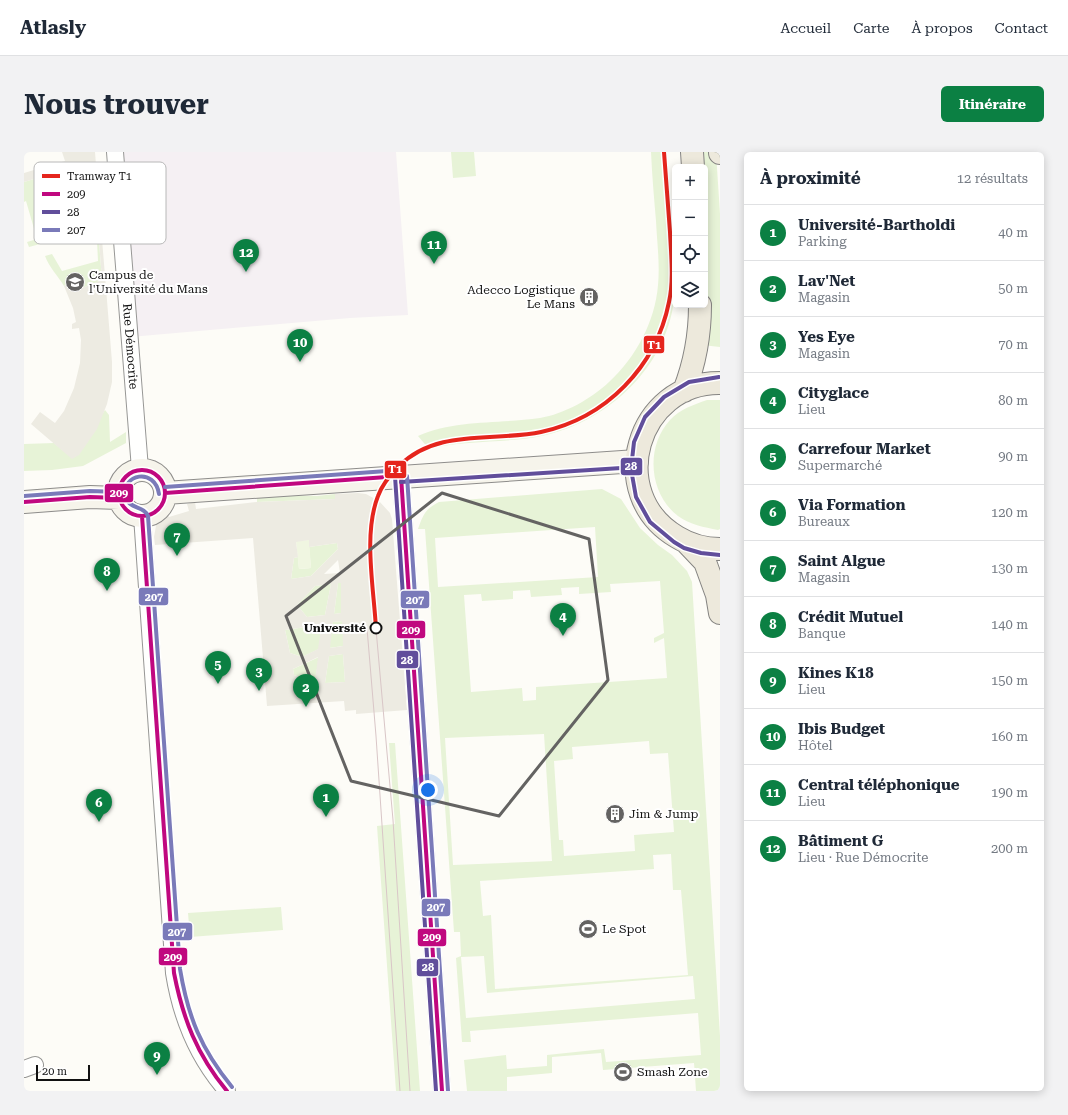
<!DOCTYPE html>
<html lang="fr">
<head>
<meta charset="utf-8">
<style>
  body { margin:0; font-family:"Roboto Serif",serif; background:#f2f2f3; color:#1f2937 }
  .controls { position:absolute; right:12px; top:12px; display:grid; overflow:hidden; border-radius:6px; box-shadow:0 2px 10px #0003 }
  .controls button { width:36px; height:36px; display:grid; place-items:center; padding:0; border:0; border-bottom:1px solid #e0e1e3; background:#fff; color:#1f2937; font:20px sans-serif }
  .scale { position:absolute; left:12px; bottom:10px; width:54px; box-sizing:border-box; padding-left:4px; border:2px solid #111; border-top:0; font-size:11px; line-height:14px; white-space:nowrap; color:#111; -webkit-text-stroke:3px #fff; paint-order:stroke }
  .you { position:absolute; left:404px; top:638px; width:14px; height:14px; margin:-10px; border:3px solid #fff; border-radius:50%; background:#1a73e8; box-shadow:0 0 0 6px #1a73e833 }
  .badge { display:grid; place-items:center; width:26px; height:26px; border-radius:50%; background:#0b8043; color:#fff; font-size:13px; font-weight:700 }
  .pin { position:absolute; translate:-50% -33px; filter:drop-shadow(0 1px 2px #0008) }
  .pin::after { content:''; position:absolute; top:21px; width:14px; height:12px; background:inherit; clip-path:polygon(0 0,100% 0,50% 100%) }
  .list { margin:0; padding:0; list-style:none }
  h2 { display:flex; justify-content:space-between; align-items:center; height:52px; margin:0; padding:0 16px; font-size:17px }
  h2 small { font-size:13px; font-weight:400; color:#747a83 }
  .list li { display:grid; grid-template-columns:26px 1fr auto; gap:12px; align-items:center; box-sizing:border-box; height:56px; padding:0 16px; border-top:1px solid #e0e1e3 }
  .list b { display:block; font-size:15px; white-space:nowrap }
  .list p { margin:0; font-size:13px; white-space:nowrap; color:#747a83 }
  .list em { font-size:13px; font-style:normal; color:#747a83 }
  .icon { flex:none; width:22px; height:22px; fill:none; stroke:currentColor; stroke-width:2; stroke-linecap:round; stroke-linejoin:round }
  .map { position:relative; flex:none; width:696px; height:939px; overflow:hidden; border-radius:6px }
  header { display:flex; align-items:center; gap:24px; box-sizing:border-box; height:56px; padding:0 20px; background:#fff; border-bottom:1px solid #e0e1e3 }
  header strong { font-size:19px }
  nav { display:flex; gap:22px; margin-inline-start:auto; font-size:14px }
  .intro { display:flex; align-items:center; justify-content:space-between; box-sizing:border-box; height:96px; padding:0 24px }
  h1 { margin:0; font-size:28px }
  .button { padding:10px 18px; border-radius:6px; background:#0b8043; color:#fff; font-size:14px; font-weight:700 }
  main { display:flex; gap:24px; padding:0 24px }
  aside { flex:1; background:#fff; border-radius:6px; box-shadow:0 2px 10px #0003 }
  .map>svg:first-child { display:block }
</style>
</head>
<body>
<header>
<strong>Atlasly</strong>
<nav><a>Accueil</a><a>Carte</a><a>À propos</a><a>Contact</a></nav>
</header>
<div class="intro"><h1>Nous trouver</h1><a class="button">Itinéraire</a></div>
<main>
<div class="map">
<svg width="696" height="939" viewBox="0 0 696 939">
  <rect width="100%" height="100%" fill="#fdfcf7"/>
  <path fill="#f5f0f3" d="M91 0H372L384 163 326 166 106 185Z"/>
  <path fill="#e7f3d7" fill-rule="evenodd" d="M427 0H450L452 24 429 26Z
    M627 0H643C645 25 647 50 649 76 650 100 653 124 650 148 642 215 585 268 522 283 483 292 443 287 405 297L394 284C432 267 475 272 516 266 540 262 567 247 585 230 612 205 631 170 634 133 636 112 633 90 632 69 630 46 628 23 627 0Z
    M672 0H692L696 62V195L678 193 682 136 681 15H673Z
    M53 14 56 30 68 25 72 77 46 84 44 78 56 75 46 37 10 47 21 85 30 82 31 88 5 95 3 90 13 87 2 49 0 50V30Z
    M73 89H75L78 128 53 138 49 129 40 134C34 124 25 115 21 104L28 102 38 119 74 109Z
    M683 248H696V377L694 378C680 375 666 373 654 364 625 342 621 295 646 268 656 257 669 253 683 248Z
    M81 258 85 263 86 290 102 280V291L59 314 28 318 0 319V292L30 291 48 306Z
    M578 337 597 347 616 376 634 393 648 403 663 419 668 430 696 884V939H672L670 911 579 918 577 901 528 905V921L483 925V939H443L440 908 482 903 483 917 523 914V903L580 897 582 910 677 903 674 861 446 879 447 890H438L432 806 437 804 436 780H430L401 377H394C399 363 401 357 415 350ZM571 375 574 425 414 435 411 386ZM636 429 640 481 630 486V491L640 486 643 526 512 535V548L499 549 498 536 447 540 440 443 457 442 458 449 489 447V439L506 438 507 445 538 443 537 436 555 435V442L587 440 586 432ZM520 582 528 709 429 713 421 586ZM625 589 626 602 644 601 650 680 610 683 611 699 540 704 539 688H535L530 609 549 607 548 595ZM647 702 649 738H657L664 823 471 837 467 763 459 764 456 729 630 717 629 703ZM460 804 463 841 669 824 671 847 442 866 437 805Z
    M233 342 293 344 311 342V347L233 350Z
    M313 391 314 397 287 424 267 427 270 406 274 405 275 417 287 416 285 395Z
    M314 431H317V461L310 462Z
    M307 432 301 463 283 465 273 453 291 434Z
    M319 469V494L305 496 309 470Z
    M289 474 297 478 295 497 278 505 266 501 261 478Z
    M319 502 321 530 301 531 305 504Z
    M295 505 291 529 270 523 269 517Z
    M365 591H371L396 939H372L353 674 371 672Z
    M257 755 259 778 166 785 164 761Z"/>
  <path fill="#f0f6e1" d="M285 388 287 416 275 417 272 389Z"/>
  <path fill="#edebe2" fill-rule="evenodd" d="M38 0H71L77 75 72 77 68 25 56 30 53 14 0 30V21L10 18 11 22 24 18V14L41 9Z
    M78 87 88 210V230L83 252 73 277 55 303 48 307 7 272 16 260 31 271 40 259 50 236 56 211 57 188 55 176 48 177V172L52 170 49 156 40 134 49 129 53 138 78 128 75 89Z
    M334 341 342 342 355 349 366 361 368 367 383 558 332 562V558L321 559 320 549 243 554 229 386 131 393 130 385 133 368 143 361 145 365 165 359 163 352 171 350 172 357 233 350 311 347V342ZM285 388V395L313 391 314 397 287 424 267 427 270 406 274 405 272 390ZM314 408 316 421 300 422ZM314 431H317V461L310 462ZM307 432 301 463 283 465 273 453 291 434ZM318 469 319 494 306 496 309 470ZM289 474 297 477 294 497 278 505 266 501 261 478ZM319 502 321 530 301 531 305 504ZM294 505 291 529 270 523 269 517Z"/>
  <g fill="none" stroke-linecap="round" stroke-linejoin="round">
    <defs>
      <g id="street">
        <path id="s1" d="M91 0 116 317"/>
        <path d="M377 324 418 939"/>
        <path d="M118 364 150 821C157 865 173 905 203 939"/>
        <path d="M0 917 11 913"/>
      </g>
      <path id="secondary" d="M95 341a23 23 0 1 1 46 0a23 23 0 1 1-46 0Z
        M141 341 613 309
        M0 350 66 345 95 346"/>
      <path id="primary" d="M668 0 669 15
        M696 0V1
        M696 231C613 230 580 342 653 385 666 393 680 397 696 397
        M660 239C671 211 676 183 676 153
        M662 390 681 410 693 443 696 461"/>
    </defs>
    <use href="#street" stroke="#979795" stroke-width="18"/>
    <use href="#secondary" stroke="#8e8d8b" stroke-width="24"/>
    <use href="#primary" stroke="#858482" stroke-width="24"/>
    <use href="#street" stroke="#fffffe" stroke-width="16"/>
    <use href="#secondary" stroke="#f6f4eb" stroke-width="22"/>
    <use href="#primary" stroke="#ede9dc" stroke-width="22"/>
    <path stroke="#d9c6c7" stroke-width="1" d="M343 476 352 584 376 939
      M352 477 369 668 386 939"/>
    <defs>
      <path id="bus-1" d="M95 341a23 23 0 1 1 46 0a23 23 0 1 1-46 0Z
        M377 324 418 939
        M141 341 377 324
        M0 350 66 345 95 346
        M118 364 150 821C159 867 173 903 203 939"/>
      <path id="bus-2" d="M695 225 665 230 640 245 621 265 610 290 607 317 612 345 626 370 650 390 660 396 677 401 696 403
        M371 324 412 939
        M377 330 613 315"/>
      <path id="bus-3" d="M383 324 424 939
        M141 335 377 318
        M135 342C131 315 97 322 102 344 104 358 120 353 124 364L156 817C164 865 177 897 208 935
        M0 344 66 339 95 340"/>
    </defs>
    <use href="#bus-1" stroke="#fff" stroke-width="7"/>
    <use href="#bus-2" stroke="#fff" stroke-width="7"/>
    <use href="#bus-3" stroke="#fff" stroke-width="7"/>
    <use href="#bus-1" stroke="#c0087f" stroke-width="4"/>
    <use href="#bus-2" stroke="#614e9b" stroke-width="4"/>
    <use href="#bus-3" stroke="#7a7ab9" stroke-width="4"/>
    <defs>
      <path id="tram-1" d="M352 477C350 437 339 382 354 344 358 333 366 323 375 314 413 276 469 290 517 280 582 266 632 215 645 150 650 127 647 103 646 80 644 53 642 27 640 0"/>
    </defs>
    <use href="#tram-1" stroke="#fff" stroke-width="7"/>
    <use href="#tram-1" stroke="#e5251d" stroke-width="4"/>
  </g>
  <path fill="none" stroke="#646362" stroke-width="3" stroke-linejoin="round" d="M418 341 565 387 584 528 475 664 327 629 262 464Z"/>
  <defs>
    <symbol id="university-disc" viewBox="-11 -11 22 22"><circle r="9.5" fill="#646362" stroke="#fff"/><path d="M0-5L7-2L0 1L-7-2ZM-4 1L0 2.5L4 1V4Q0 6-4 4Z" fill="#fff"/></symbol>
    <symbol id="building-disc" viewBox="-11 -11 22 22"><circle r="9.5" fill="#646362" stroke="#fff"/><path d="M-4-6H4V6H1V3H-1V6H-4ZM-2.5-4.3h1.7v1.8h-1.7ZM.8-4.3h1.7v1.8H.8ZM-2.5-1h1.7V.8h-1.7ZM.8-1h1.7V.8H.8Z" fill="#fff"/></symbol>
    <symbol id="stadium-disc" viewBox="-11 -11 22 22"><circle r="9.5" fill="#646362" stroke="#fff"/><path d="M0-5a6.5 5 0 1 0 0 10a6.5 5 0 1 0 0-10ZM-3.5-1.8h7v3.6h-7Z" fill="#fff"/></symbol>
  </defs>
  <g fill-rule="evenodd">
    <use href="#university-disc" x="40" y="119" width="22" height="22"/>
    <use href="#building-disc" x="554" y="134" width="22" height="22"/>
    <use href="#building-disc" x="580" y="651" width="22" height="22"/>
    <use href="#stadium-disc" x="553" y="766" width="22" height="22"/>
    <use href="#stadium-disc" x="588" y="909" width="22" height="22"/>
  </g>
  <circle fill="#fff" stroke="#111" stroke-width="2" cx="352" cy="476" r="5.5"/>
  <g text-anchor="middle" dominant-baseline="central" stroke-width="4" stroke-linejoin="round" paint-order="stroke">
    <g font-size="12" fill="#111" stroke="#fff" text-anchor="start">
      <text x="65" y="123">Campus de<tspan x="65" dy="14">l'Université du Mans</tspan></text>
      <text x="551" y="138" text-anchor="end">Adecco Logistique<tspan x="551" dy="14">Le Mans</tspan></text>
      <text x="605" y="662">Jim &amp; Jump</text>
      <text x="578" y="777">Le Spot</text>
      <text x="613" y="920">Smash Zone</text>
    </g>
    <g font-size="12" fill="#111" stroke="#fff">
      <text stroke="none"><textPath href="#s1" startOffset="195">Rue Démocrite</textPath></text>
    </g>
    <g font-size="12" font-weight="bold" fill="#111" stroke="#fff" text-anchor="end">
      <text x="342" y="476">Université</text>
    </g>
  </g>
  <rect x="10" y="10" width="132" height="82" rx="6" fill="#fff" stroke="#b8b8b8" stroke-width="1"/>
  <rect x="18" y="22" width="18" height="4" fill="#e5251d"/>
  <rect x="18" y="40" width="18" height="4" fill="#c0087f"/>
  <rect x="18" y="58" width="18" height="4" fill="#614e9b"/>
  <rect x="18" y="76" width="18" height="4" fill="#7a7ab9"/>
  <g font-size="11" fill="#111">
    <text x="43" y="28">Tramway T1</text>
    <text x="43" y="46">209</text>
    <text x="43" y="64">28</text>
    <text x="43" y="82">207</text>
  </g>
  <g stroke="#fff" stroke-width="1.5">
    <rect x="619" y="183" width="22" height="19" rx="4" fill="#e5251d"/>
    <rect x="596" y="305" width="23" height="19" rx="4" fill="#614e9b"/>
    <rect x="360" y="308" width="23" height="19" rx="4" fill="#e5251d"/>
    <rect x="80" y="331" width="30" height="20" rx="4" fill="#c0087f"/>
    <rect x="114" y="435" width="31" height="19" rx="4" fill="#7a7ab9"/>
    <rect x="376" y="438" width="30" height="19" rx="4" fill="#7a7ab9"/>
    <rect x="372" y="468" width="30" height="19" rx="4" fill="#c0087f"/>
    <rect x="372" y="498" width="23" height="19" rx="4" fill="#614e9b"/>
    <rect x="397" y="746" width="30" height="19" rx="4" fill="#7a7ab9"/>
    <rect x="138" y="770" width="31" height="19" rx="4" fill="#7a7ab9"/>
    <rect x="393" y="776" width="30" height="19" rx="4" fill="#c0087f"/>
    <rect x="134" y="795" width="30" height="19" rx="4" fill="#c0087f"/>
    <rect x="392" y="806" width="23" height="19" rx="4" fill="#614e9b"/>
  </g>
  <g font-size="11" text-anchor="middle" font-weight="bold" fill="#fff">
    <text x="630" y="197">T1</text>
    <text x="607" y="318">28</text>
    <text x="371" y="321">T1</text>
    <text x="95" y="345">209</text>
    <text x="130" y="449">207</text>
    <text x="391" y="452">207</text>
    <text x="387" y="482">209</text>
    <text x="383" y="512">28</text>
    <text x="412" y="759">207</text>
    <text x="153" y="784">207</text>
    <text x="408" y="789">209</text>
    <text x="149" y="809">209</text>
    <text x="404" y="819">28</text>
  </g>
</svg>
<div class="controls">
<button>+</button>
<button>−</button>
<button><svg class="icon" aria-label="locate" viewBox="0 0 24 24"><circle cx="12" cy="12" r="6"/><path d="M12 2v4M12 18v4M2 12h4M18 12h4"/></svg></button>
<button><svg class="icon" aria-label="layers" viewBox="0 0 24 24"><path d="M12 4l9 5-9 5-9-5zM3 14l9 5 9-5"/></svg></button>
</div>
<div class="scale">20 m</div>
<div class="you"></div>
<div class="pin badge" style="left:302px;top:665px">1</div>
<div class="pin badge" style="left:282px;top:555px">2</div>
<div class="pin badge" style="left:235px;top:539px">3</div>
<div class="pin badge" style="left:539px;top:484px">4</div>
<div class="pin badge" style="left:194px;top:532px">5</div>
<div class="pin badge" style="left:75px;top:670px">6</div>
<div class="pin badge" style="left:153px;top:404px">7</div>
<div class="pin badge" style="left:83px;top:439px">8</div>
<div class="pin badge" style="left:133px;top:923px">9</div>
<div class="pin badge" style="left:276px;top:210px">10</div>
<div class="pin badge" style="left:410px;top:112px">11</div>
<div class="pin badge" style="left:222px;top:120px">12</div>
</div>
<aside>
<h2>À proximité<small>12 résultats</small></h2>
<ul class="list">
<li><span class="badge">1</span><div><b>Université-Bartholdi</b><p>Parking</p></div><em>40 m</em></li>
<li><span class="badge">2</span><div><b>Lav'Net</b><p>Magasin</p></div><em>50 m</em></li>
<li><span class="badge">3</span><div><b>Yes Eye</b><p>Magasin</p></div><em>70 m</em></li>
<li><span class="badge">4</span><div><b>Cityglace</b><p>Lieu</p></div><em>80 m</em></li>
<li><span class="badge">5</span><div><b>Carrefour Market</b><p>Supermarché</p></div><em>90 m</em></li>
<li><span class="badge">6</span><div><b>Via Formation</b><p>Bureaux</p></div><em>120 m</em></li>
<li><span class="badge">7</span><div><b>Saint Algue</b><p>Magasin</p></div><em>130 m</em></li>
<li><span class="badge">8</span><div><b>Crédit Mutuel</b><p>Banque</p></div><em>140 m</em></li>
<li><span class="badge">9</span><div><b>Kines K18</b><p>Lieu</p></div><em>150 m</em></li>
<li><span class="badge">10</span><div><b>Ibis Budget</b><p>Hôtel</p></div><em>160 m</em></li>
<li><span class="badge">11</span><div><b>Central téléphonique</b><p>Lieu</p></div><em>190 m</em></li>
<li><span class="badge">12</span><div><b>Bâtiment G</b><p>Lieu · Rue Démocrite</p></div><em>200 m</em></li>
</ul>
</aside>
</main>
</body>
</html>
